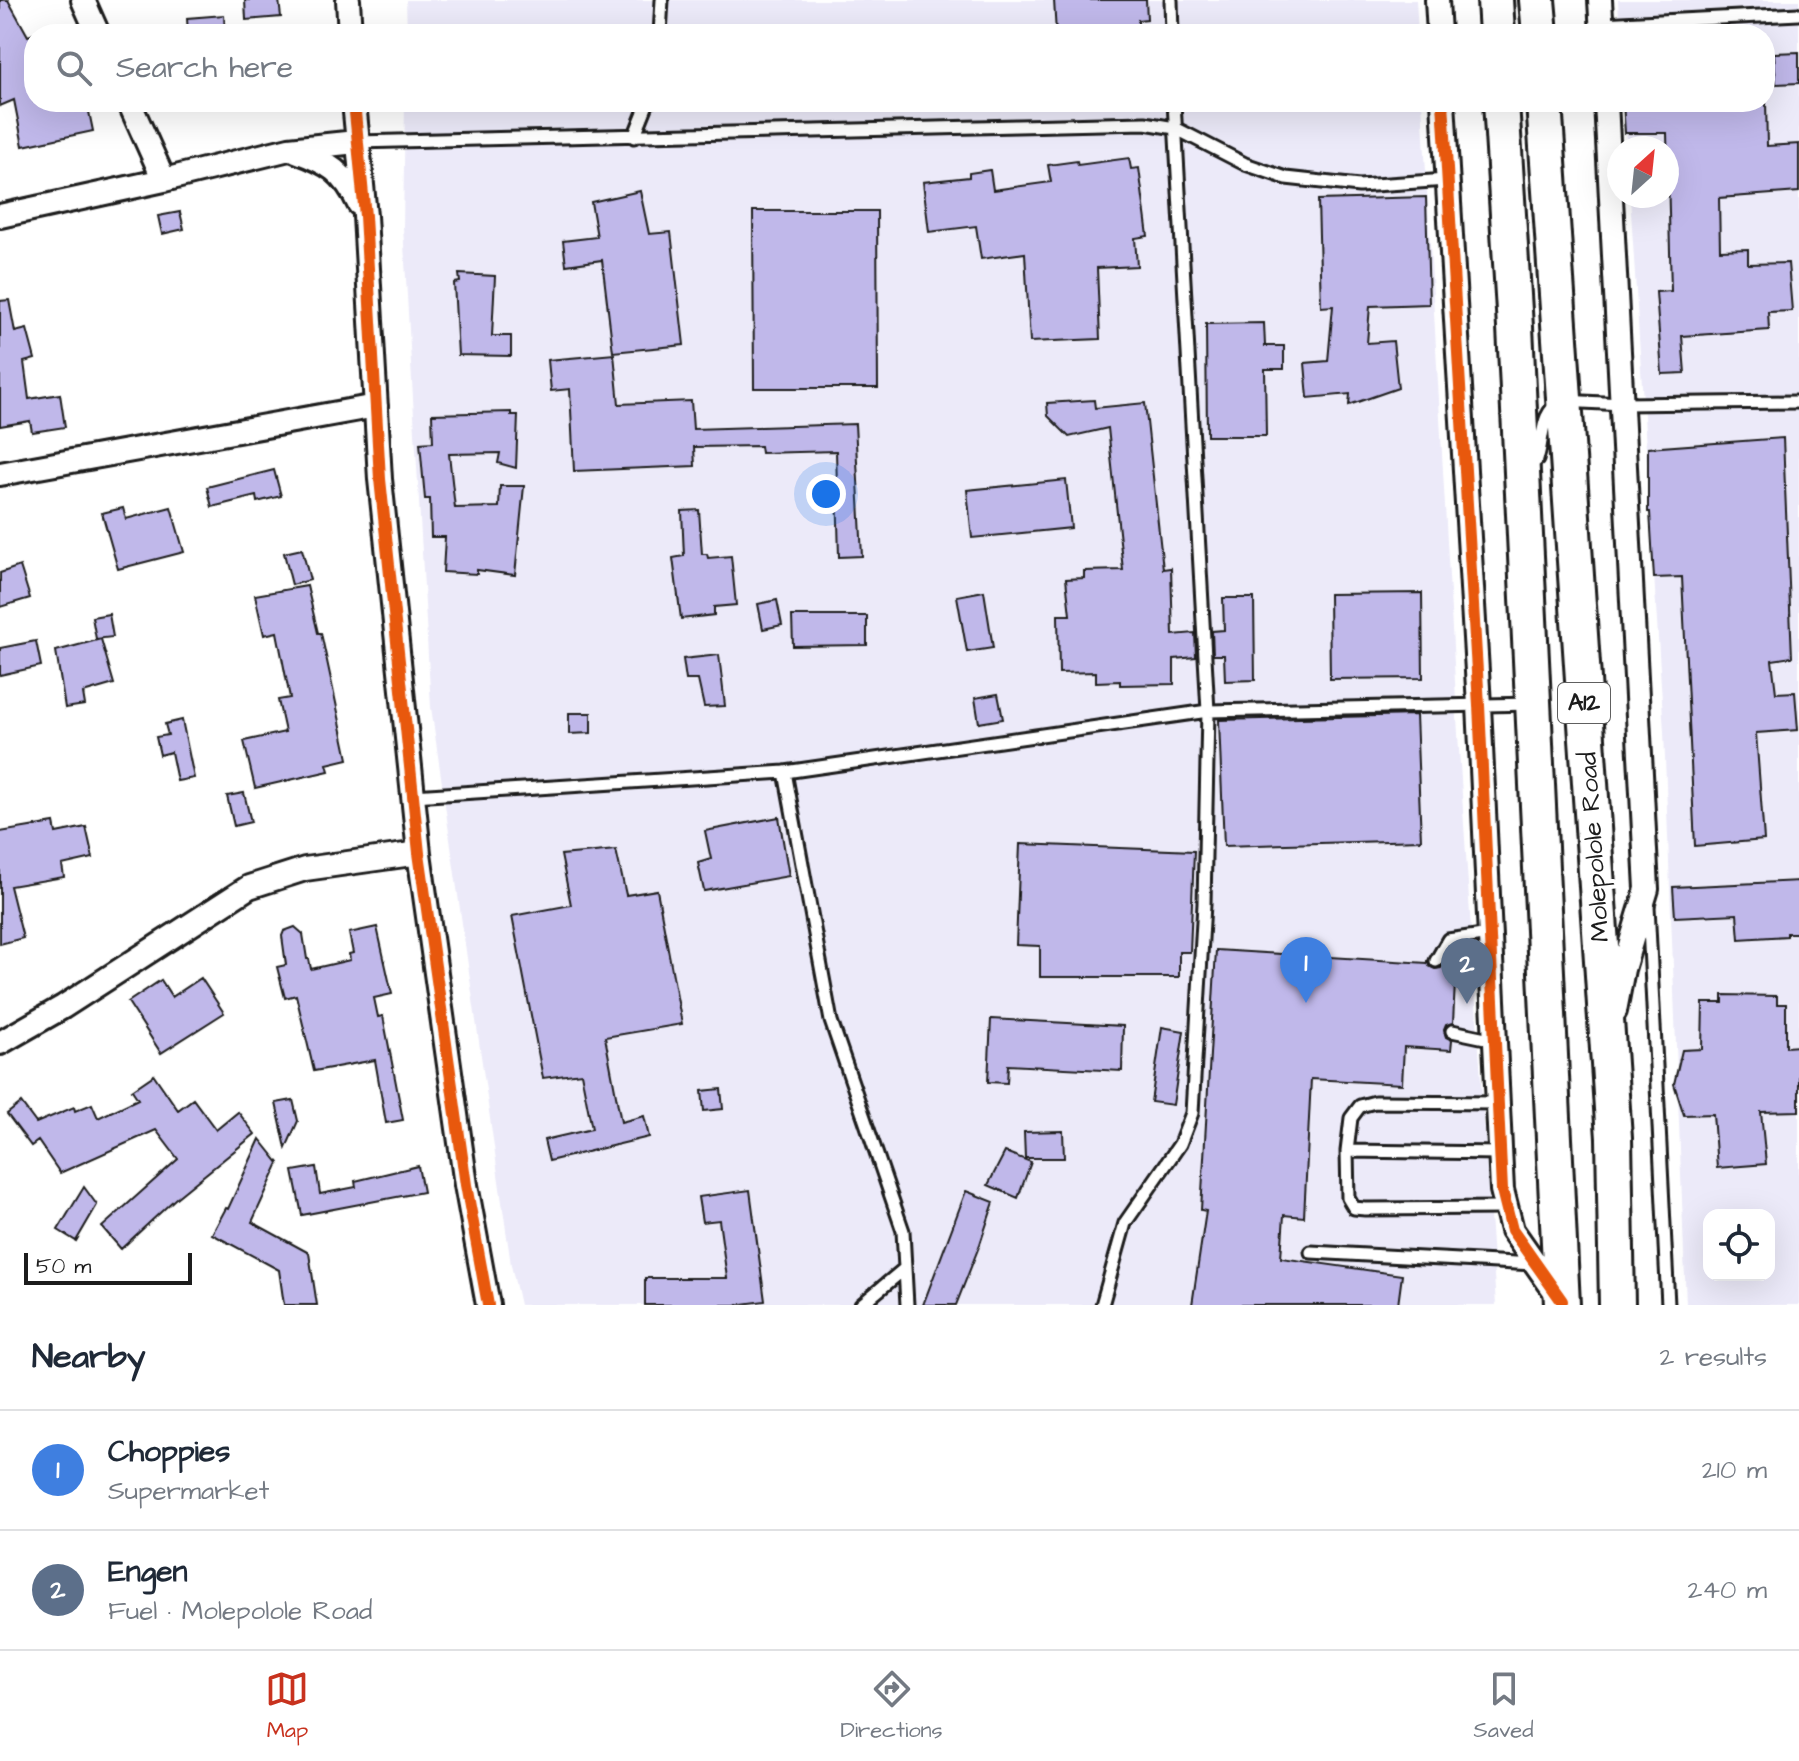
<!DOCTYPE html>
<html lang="en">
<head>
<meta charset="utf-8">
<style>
  body { margin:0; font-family:"Architects Daughter",sans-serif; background:#f2f2f3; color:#1f2937 }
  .controls { position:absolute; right:24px; bottom:24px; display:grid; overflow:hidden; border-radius:16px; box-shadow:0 8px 32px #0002 }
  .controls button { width:72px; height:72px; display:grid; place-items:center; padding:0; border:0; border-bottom:2px solid #e0e1e3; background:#fff; color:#1f2937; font:40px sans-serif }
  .compass { position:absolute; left:1607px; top:136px; width:72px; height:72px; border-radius:50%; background:#fff; box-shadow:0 8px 32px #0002; rotate:27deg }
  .scale { position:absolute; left:24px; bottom:20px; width:168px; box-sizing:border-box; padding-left:8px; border:4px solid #1c1c1c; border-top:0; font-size:22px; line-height:28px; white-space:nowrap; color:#1c1c1c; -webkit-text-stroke:6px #fff; paint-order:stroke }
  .you { position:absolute; left:826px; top:494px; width:28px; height:28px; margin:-20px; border:6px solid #fff; border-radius:50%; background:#1a73e8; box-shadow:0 0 0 12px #1a73e833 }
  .badge { display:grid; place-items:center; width:52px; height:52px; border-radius:50%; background:#c8321e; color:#fff; font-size:26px; font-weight:700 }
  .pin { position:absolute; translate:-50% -66px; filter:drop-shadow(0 2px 4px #0008) }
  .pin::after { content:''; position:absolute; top:42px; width:28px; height:24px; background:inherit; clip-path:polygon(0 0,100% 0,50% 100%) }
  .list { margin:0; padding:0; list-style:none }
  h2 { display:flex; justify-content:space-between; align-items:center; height:104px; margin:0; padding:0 32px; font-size:34px }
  h2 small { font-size:26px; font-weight:400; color:#747a83 }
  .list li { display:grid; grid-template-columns:52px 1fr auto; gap:24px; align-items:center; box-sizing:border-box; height:120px; padding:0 32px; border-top:2px solid #e0e1e3 }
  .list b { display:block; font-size:30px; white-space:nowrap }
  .list p { margin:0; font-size:26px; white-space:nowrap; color:#747a83 }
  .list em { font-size:26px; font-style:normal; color:#747a83 }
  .icon { flex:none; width:44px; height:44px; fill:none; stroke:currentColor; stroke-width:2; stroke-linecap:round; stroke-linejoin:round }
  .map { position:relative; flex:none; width:1799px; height:1305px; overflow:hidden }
  .search { position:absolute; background:#fff; box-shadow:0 8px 32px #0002; left:24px; right:24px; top:24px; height:88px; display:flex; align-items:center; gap:20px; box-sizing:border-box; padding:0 28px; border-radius:32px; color:#747a83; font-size:30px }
  .sheet { height:344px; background:#fff }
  nav { display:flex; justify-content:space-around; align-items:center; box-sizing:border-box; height:112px; border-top:2px solid #e0e1e3; background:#fff; font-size:22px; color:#747a83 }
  nav a { display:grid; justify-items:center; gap:4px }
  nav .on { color:#c8321e }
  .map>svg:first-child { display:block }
</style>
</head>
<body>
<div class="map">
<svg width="1799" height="1305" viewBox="0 0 1799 1305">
  <rect width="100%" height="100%" fill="#fff"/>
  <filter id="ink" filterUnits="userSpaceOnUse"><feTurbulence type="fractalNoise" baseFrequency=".0125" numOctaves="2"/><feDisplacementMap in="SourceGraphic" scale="16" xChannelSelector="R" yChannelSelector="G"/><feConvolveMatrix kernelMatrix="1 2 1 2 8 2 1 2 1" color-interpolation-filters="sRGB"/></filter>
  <g filter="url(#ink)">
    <path fill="#eceaf9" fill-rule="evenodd" d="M406 0H1416L1418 34H407Z
      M1618 0H1799V1305H1686L1664 732 1630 196H1667V148H1627L1625 102H1765V34H1620ZM1709 1215H1769V1275H1709Z
      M405 102H1422L1458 734 1496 1305H520L511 1265 431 707 403 227Z"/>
    <path fill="#c0b8ea" stroke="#1c1c1c" stroke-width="2" d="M0 0H8L28 36 34 34V102H87L93 131 23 146 14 100 0 106Z
      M245 0H279L281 17 246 20Z
      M1054 0H1146L1147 19 1138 20V34H1056Z
      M224 15 225 34H188L187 18Z
      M1799 52V83L1776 84 1774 53Z
      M1623 102H1766L1767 146 1799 144V192L1719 198 1720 250 1748 249V264L1788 263 1792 311 1768 312 1769 330 1682 336 1685 373 1662 374 1656 292 1671 291 1667 133H1625Z
      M1129 158 1131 169 1139 168 1148 236 1135 238 1137 266 1097 268 1100 339 1030 342 1025 253 981 259 976 226 929 232 923 182 969 177V173L990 170 993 190 1051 182 1048 165 1077 161 1078 165Z
      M640 191 649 234 671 232 684 345 613 352 602 260 566 265 563 241 597 237 591 202Z
      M1426 197 1429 304 1370 306 1367 343 1393 341 1398 388 1349 405 1350 394 1308 398 1305 363 1328 361 1333 306 1321 307 1318 200Z
      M753 211H877L878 388H754Z
      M180 212 184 229 162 234 158 216Z
      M459 274 495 276 492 336H511V356L458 355 454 283 460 282Z
      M9 300 15 332 27 329 35 359 24 362 29 399 60 394 65 427 32 432 30 421 0 426V301Z
      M1264 323 1265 346H1284V369H1265L1266 436H1207L1206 324Z
      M614 354 619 404 691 401 693 429 855 424 862 556 839 557 836 451 761 453 760 446 694 447 695 466 574 471 570 389 551 391 548 360Z
      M1094 400 1095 408 1145 403 1163 569 1171 568 1173 635 1195 633 1196 657 1174 659V684L1120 685V681L1096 682V672L1059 673 1058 615H1070L1066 579 1084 578V571L1123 570 1108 428 1069 437 1048 416 1047 403Z
      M511 412V415H518L516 468 498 463 500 453 449 454 455 508 499 507 500 486H524L515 575 477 570V574L443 572 445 537H431L430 499H425L420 443 433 442 432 414Z
      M1783 438 1792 657 1772 660 1776 693 1795 692 1798 730 1756 733 1764 840 1695 846 1682 577 1654 578 1650 512H1648V448Z
      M274 470 281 496 257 502 256 496 212 507 207 487Z
      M1066 480 1071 528 972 538 967 490Z
      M171 507 184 552 118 569 102 513 123 508 126 519Z
      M699 510 702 554H707L708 558 731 556 736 605 714 607V615L681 619 673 558 684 556 682 511Z
      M302 549 310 580 292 585 284 553Z
      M20 566 30 598 0 607V573Z
      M307 586 318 633H321L348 759 327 764 329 771 255 788 244 741 285 732 278 700 290 698 277 632 264 635 255 595Z
      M984 591 993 648 967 652 957 596Z
      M1422 593 1423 678 1330 679 1329 594Z
      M1223 598H1254L1255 680 1225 681 1224 655H1213L1212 631 1224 630Z
      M777 600 782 625 763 629 758 604Z
      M109 614 113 637 96 639 92 617Z
      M792 616H867V645L793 646Z
      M101 639 114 684 83 693 85 705 65 708 56 651Z
      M36 641 41 666 0 675V648Z
      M719 655 725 706 704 707 698 680H686L683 659Z
      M998 694 1003 719 979 723 975 698Z
      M569 713H591V733L569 734Z
      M1416 715 1421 840 1224 846 1219 720Z
      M182 720 194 778 177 781 171 752 160 755 156 737 168 735 165 724Z
      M244 793 251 822 234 826 227 796Z
      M779 817 789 876 704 891 698 863 711 859 705 831Z
      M54 823 56 833 86 827 93 858 62 865 64 877 10 886 23 938 0 944V832Z
      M1020 844 1194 851 1190 952H1179V977H1040V946L1016 945Z
      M616 850 626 895 657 890 682 1024 605 1037 621 1122 644 1116 649 1137 549 1161 544 1140 592 1129 581 1073 543 1078 512 916 571 905 561 855Z
      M1799 881V933H1787V936L1739 939 1737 914 1675 917 1673 887Z
      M295 927 303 934 307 959H309L311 969 350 960 349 954 353 953 349 933 377 927 392 994 374 998 378 1017 383 1016 403 1120 386 1123 375 1060 314 1071 296 995 285 998 277 967 286 965 282 936 284 931Z
      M1216 950 1427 963V960L1429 966 1435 969 1441 968 1445 962H1456L1453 1023 1446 1025 1444 1030 1446 1037 1452 1040 1451 1050 1404 1047 1402 1084 1311 1079 1304 1217 1284 1215 1281 1258 1402 1275 1398 1305H1192L1206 1211 1201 1210Z
      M201 978 224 1013 161 1053 128 1002 161 980 172 997Z
      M1723 995 1777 996V1004H1786V1047L1799 1046V1111L1761 1112 1766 1164 1717 1168 1713 1114 1684 1115 1674 1084 1682 1050 1702 1049 1703 1003H1723Z
      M991 1019 1123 1026 1122 1071 1008 1065 1007 1083 988 1082Z
      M1162 1027 1184 1031 1173 1105 1151 1102Z
      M154 1075 178 1110 193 1099 216 1130 238 1112 255 1134 176 1198 121 1249 102 1227 178 1159 156 1130 60 1173 38 1141 31 1146 7 1114 21 1103 36 1123 74 1107 75 1111 92 1104 98 1118 138 1099 132 1090Z
      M721 1089 723 1109 704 1111 702 1091Z
      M293 1100 298 1121 286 1148 276 1103Z
      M1063 1131 1064 1158H1025L1024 1132Z
      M260 1139 279 1163 252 1222 309 1253 317 1305H284L279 1270 212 1234 226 1208 228 1209Z
      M1005 1152 1031 1162 1018 1198 988 1185Z
      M418 1166 423 1192 302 1215 293 1171 316 1167 320 1194 356 1187 355 1181Z
      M84 1187 97 1205 76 1241 58 1230Z
      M750 1190 765 1301 735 1305H645V1278H727L719 1220 702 1222 698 1197Z
      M966 1191 994 1202 980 1244 956 1305H923Z"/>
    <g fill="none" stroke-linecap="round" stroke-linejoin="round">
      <defs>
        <path id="lane" d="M1171 0 1172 34
          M1601 24 1799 14
          M660 34 662 0
          M634 137 648 102
          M357 142 1145 123 1175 128 1245 164 1286 178 1359 186 1447 180
          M1527 465 1537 460 1538 456C1544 436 1540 411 1563 401L1623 404 1799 402
          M785 772 831 1021 903 1231 907 1305
          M413 796 785 772 1208 711 1532 704
          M1648 906 1668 1305
          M1436 961 1448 940 1490 934
          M1452 1031 1495 1040
          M1498 1103 1375 1102 1360 1106 1351 1118 1347 1151 1348 1198 1354 1208 1365 1209 1505 1208
          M1347 1151 1501 1153
          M1311 1252 1534 1264
          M861 1305 903 1270
          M1102 1305 1125 1223 1180 1144 1192 1113 1204 904 1208 711 1174 102"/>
        <path id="street" d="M83 0 98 34
          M348 0 350 34
          M1437 0 1439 34
          M1600 0 1602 34
          M129 102 164 180
          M354 102 365 216 380 479 419 853 466 1185 488 1305
          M1443 102 1479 705 1502 1190 1512 1230 1559 1297
          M1606 102 1647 889 1623 969 1615 1011
          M296 151C329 163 344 172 359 204
          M0 216 164 180 289 149 356 142
          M0 474 376 406
          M0 1043 63 1007 249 887 305 869 419 853"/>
        <path id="primary" d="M1495 0 1497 34
          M1537 0 1540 34
          M1501 102 1515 327 1562 1305
          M1544 102 1614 1138 1617 1305"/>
      </defs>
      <use href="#lane" stroke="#1c1c1c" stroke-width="17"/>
      <use href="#street" stroke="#1c1c1c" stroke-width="28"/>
      <use href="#primary" stroke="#1c1c1c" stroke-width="40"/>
      <use href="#lane" stroke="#fff" stroke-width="11"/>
      <use href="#street" stroke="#fff" stroke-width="22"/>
      <use href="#primary" stroke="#fff" stroke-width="34"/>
      <defs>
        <path id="cycleway" d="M354 102 365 216 380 479 419 853 466 1185 488 1305
          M1443 102 1479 705 1502 1190 1512 1230 1562 1301"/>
      </defs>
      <use href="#cycleway" stroke="#fff" stroke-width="17"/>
      <use href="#cycleway" stroke="#e8590c" stroke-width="12"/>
    </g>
  </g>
  <g text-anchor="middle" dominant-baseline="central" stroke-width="8" stroke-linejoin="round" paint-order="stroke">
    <rect fill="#fff" stroke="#606060" stroke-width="2" x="1558" y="683" width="52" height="40" rx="6"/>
    <g font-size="24" font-weight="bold" fill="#1c1c1c">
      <text x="1584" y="703">A12</text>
    </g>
    <g font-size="26" fill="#1c1c1c" stroke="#fff">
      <text transform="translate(1594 847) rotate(-94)">Molepolole Road</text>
    </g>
  </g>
</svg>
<div class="controls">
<button><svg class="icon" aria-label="locate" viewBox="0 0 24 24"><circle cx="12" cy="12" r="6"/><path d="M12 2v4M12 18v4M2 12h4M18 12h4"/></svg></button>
</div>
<svg class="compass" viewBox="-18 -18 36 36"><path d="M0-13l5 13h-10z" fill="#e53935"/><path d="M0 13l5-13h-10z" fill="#747a83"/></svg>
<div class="scale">50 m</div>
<div class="you"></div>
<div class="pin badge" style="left:1306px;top:1003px;background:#3f7fe0">1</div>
<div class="pin badge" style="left:1467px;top:1004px;background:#5c6f8a">2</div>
<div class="search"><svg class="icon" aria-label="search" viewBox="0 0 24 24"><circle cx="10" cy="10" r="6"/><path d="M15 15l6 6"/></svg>Search here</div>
</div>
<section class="sheet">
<h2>Nearby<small>2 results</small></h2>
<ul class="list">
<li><span class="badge" style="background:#3f7fe0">1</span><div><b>Choppies</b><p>Supermarket</p></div><em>210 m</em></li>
<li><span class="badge" style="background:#5c6f8a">2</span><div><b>Engen</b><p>Fuel · Molepolole Road</p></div><em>240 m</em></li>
</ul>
</section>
<nav>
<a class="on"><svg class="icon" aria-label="map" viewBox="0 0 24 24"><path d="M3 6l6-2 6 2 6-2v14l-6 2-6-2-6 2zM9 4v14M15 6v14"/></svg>Map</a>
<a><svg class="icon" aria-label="directions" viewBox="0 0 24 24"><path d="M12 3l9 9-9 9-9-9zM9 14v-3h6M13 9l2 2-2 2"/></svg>Directions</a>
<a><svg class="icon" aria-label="saved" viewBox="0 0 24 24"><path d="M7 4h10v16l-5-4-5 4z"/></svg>Saved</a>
</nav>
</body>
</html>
